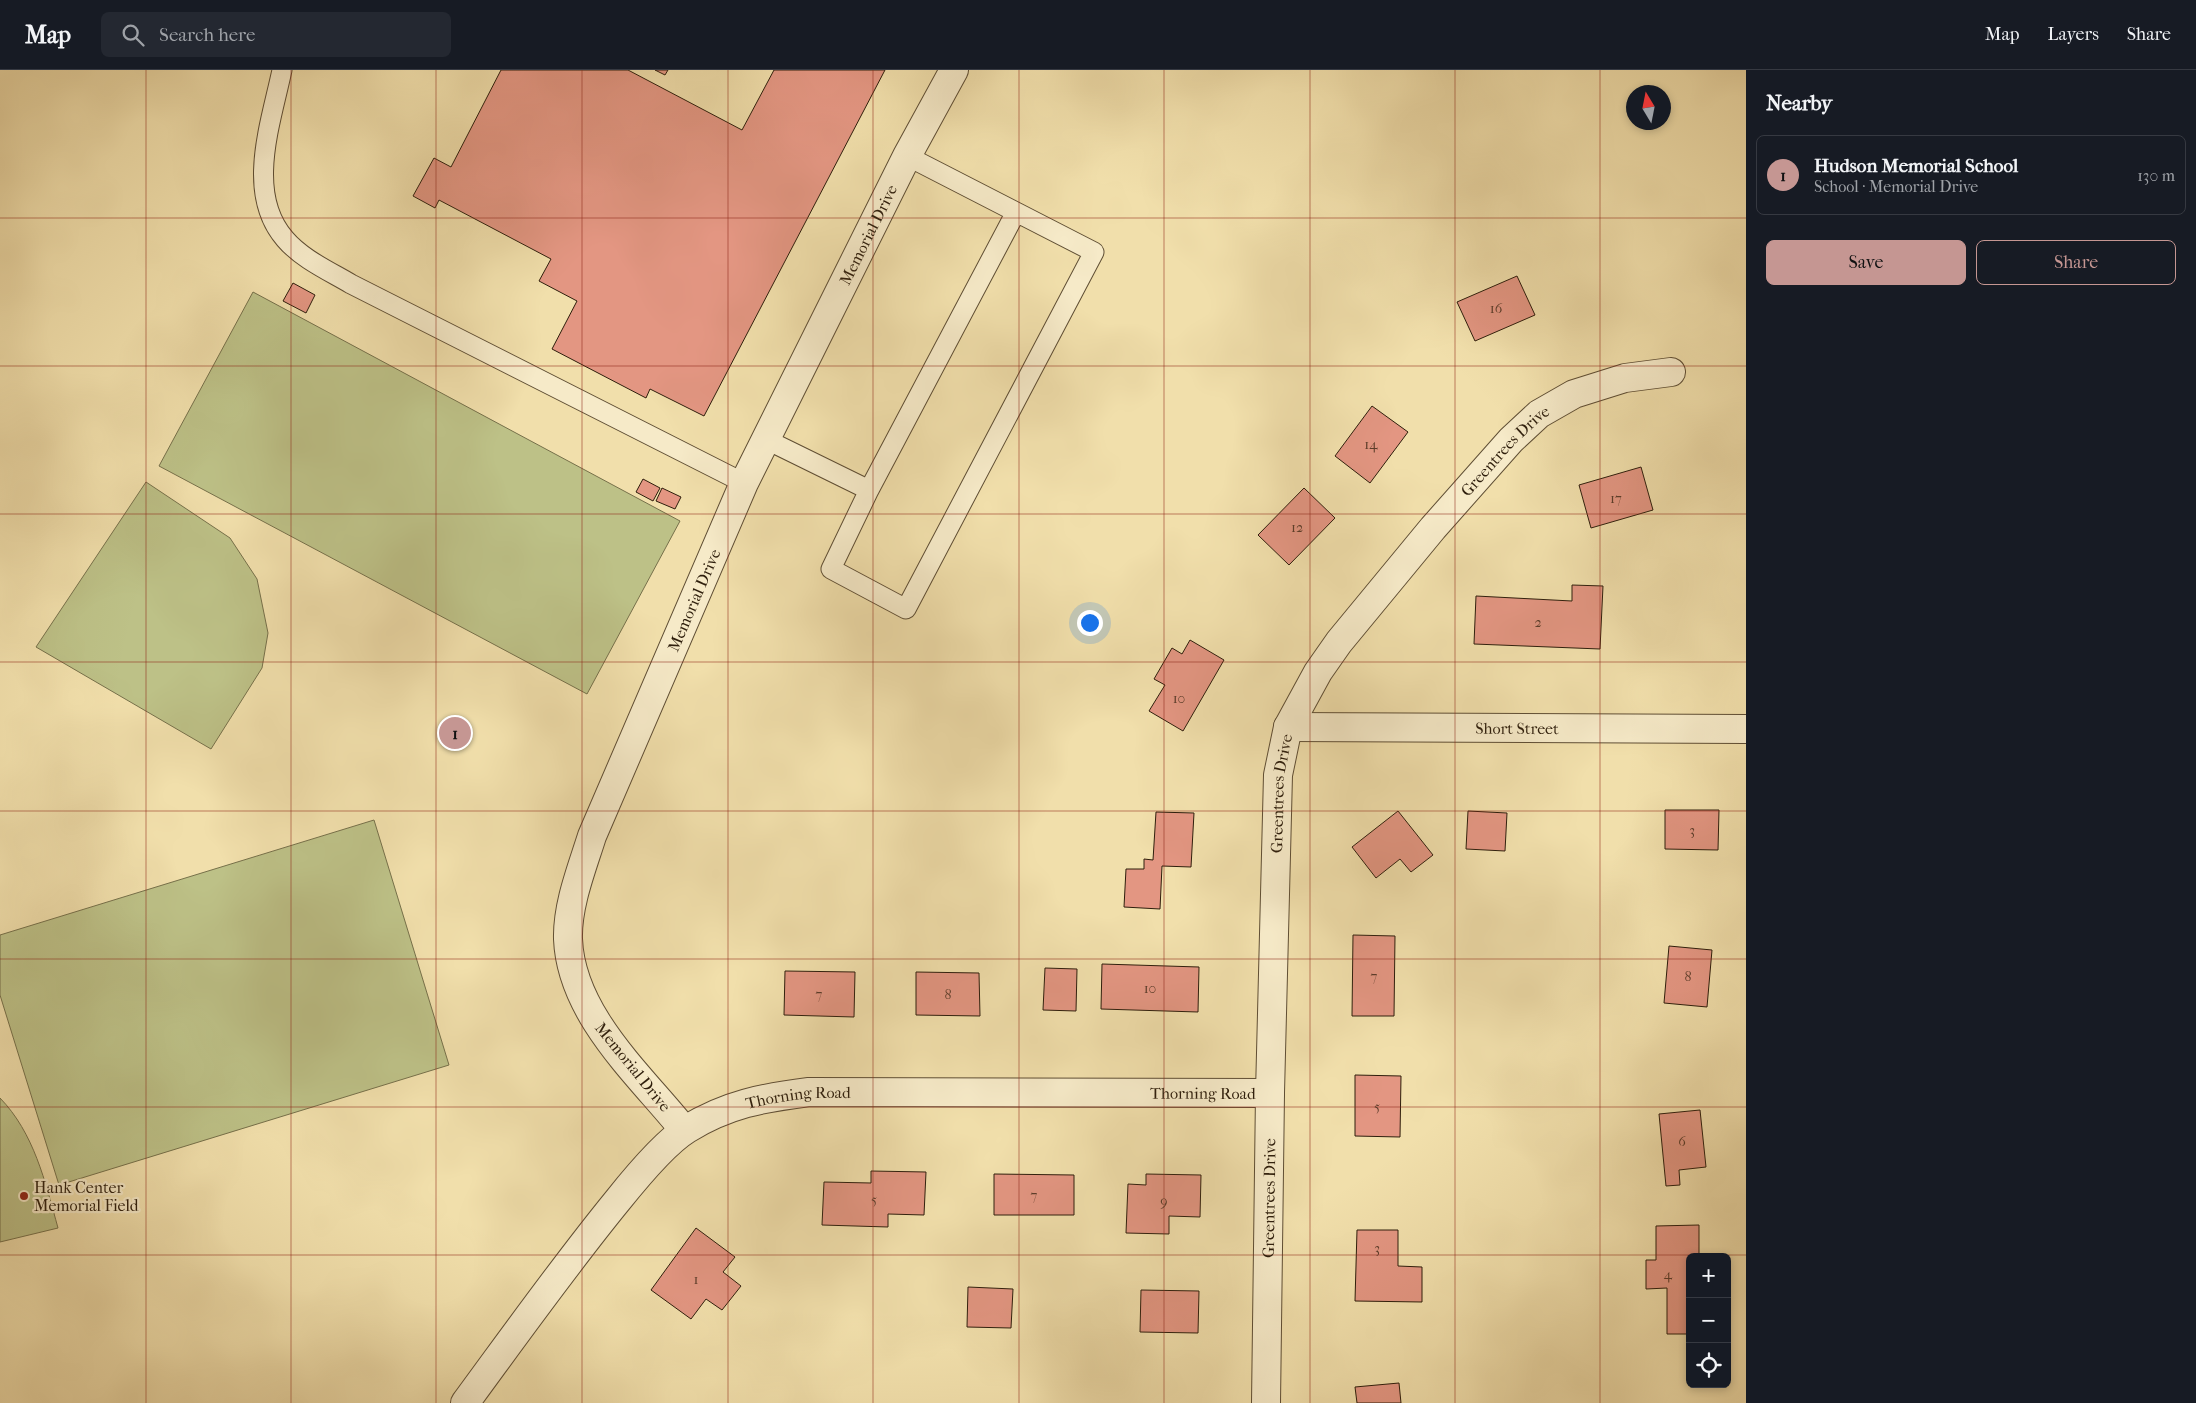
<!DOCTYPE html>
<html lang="en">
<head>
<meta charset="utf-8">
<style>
  body { margin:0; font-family:"IM FELL French Canon",serif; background:#242831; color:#f1f3f6 }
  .controls { position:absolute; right:15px; bottom:15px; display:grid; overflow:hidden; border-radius:8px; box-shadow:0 2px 8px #0003 }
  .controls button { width:45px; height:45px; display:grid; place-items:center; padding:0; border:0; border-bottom:1px solid #363941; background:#171b24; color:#f1f3f6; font:25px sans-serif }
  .compass { position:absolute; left:1626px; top:15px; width:45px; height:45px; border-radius:50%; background:#171b24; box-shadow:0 2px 8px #0003; rotate:350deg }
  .you { position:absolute; left:1089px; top:552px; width:18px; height:18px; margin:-12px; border:4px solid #fff; border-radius:50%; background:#1a73e8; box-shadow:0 0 0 8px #1a73e833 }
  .badge { display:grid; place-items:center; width:32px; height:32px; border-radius:50%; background:#c59692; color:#111; font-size:16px; font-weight:700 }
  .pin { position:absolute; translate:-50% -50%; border:2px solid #fff; box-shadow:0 1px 5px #0006 }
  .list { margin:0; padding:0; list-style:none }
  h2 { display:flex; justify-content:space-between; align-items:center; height:65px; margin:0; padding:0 20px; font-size:21px }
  h2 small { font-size:16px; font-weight:400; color:#9ea1a6 }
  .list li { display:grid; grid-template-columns:32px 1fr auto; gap:15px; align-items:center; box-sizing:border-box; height:80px; margin:0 10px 10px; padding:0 10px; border:1px solid #363941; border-radius:8px }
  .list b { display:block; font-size:19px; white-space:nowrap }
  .list p { margin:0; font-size:16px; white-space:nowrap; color:#9ea1a6 }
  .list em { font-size:16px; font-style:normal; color:#9ea1a6 }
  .actions { display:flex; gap:10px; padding:15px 20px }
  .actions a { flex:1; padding:11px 0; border:1px solid #c59692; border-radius:8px; text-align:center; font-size:18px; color:#c59692 }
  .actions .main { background:#c59692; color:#111 }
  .icon { flex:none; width:28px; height:28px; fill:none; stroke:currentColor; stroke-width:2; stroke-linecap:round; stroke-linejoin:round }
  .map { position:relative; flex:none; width:1746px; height:1333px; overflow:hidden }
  header { display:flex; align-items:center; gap:30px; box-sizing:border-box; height:70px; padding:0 25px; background:#171b24; border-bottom:1px solid #363941 }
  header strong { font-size:24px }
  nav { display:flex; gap:28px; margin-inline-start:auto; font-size:18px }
  .search { width:350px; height:45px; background:#242831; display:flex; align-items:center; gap:12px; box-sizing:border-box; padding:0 18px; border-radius:8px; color:#9ea1a6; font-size:19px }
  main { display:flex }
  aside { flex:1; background:#171b24 }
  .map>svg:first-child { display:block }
</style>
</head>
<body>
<header>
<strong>Map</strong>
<div class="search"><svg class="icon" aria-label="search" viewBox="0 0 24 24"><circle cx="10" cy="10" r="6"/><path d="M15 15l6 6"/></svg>Search here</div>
<nav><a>Map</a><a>Layers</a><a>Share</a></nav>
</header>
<main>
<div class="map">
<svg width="1746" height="1333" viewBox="0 0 1746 1333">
  <rect width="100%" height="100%" fill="#f1dfab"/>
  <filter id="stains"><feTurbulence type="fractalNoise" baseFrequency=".004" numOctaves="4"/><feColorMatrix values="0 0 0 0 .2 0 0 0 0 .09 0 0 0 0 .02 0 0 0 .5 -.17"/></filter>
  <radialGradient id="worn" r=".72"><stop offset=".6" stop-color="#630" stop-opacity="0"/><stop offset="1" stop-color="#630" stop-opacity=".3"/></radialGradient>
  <path fill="#bdc187" stroke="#76704a" d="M253 222 680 451 587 624 159 396Z
    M146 412 230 468 257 509 268 563 262 598 211 679 36 577Z
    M374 750 449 995 59 1115 0 925V865Z
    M0 1028C34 1063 45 1111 58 1158L0 1172Z"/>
  <path fill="#e39682" stroke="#2e1e0c" d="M501 0H628L742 60 774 0H885L704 346 650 319 646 328 552 279 577 231 539 211 551 189 439 130 435 138 413 126 434 88 451 97Z
    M655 0H668L665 5Z
    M1517 206 1535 245 1475 271 1457 232Z
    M293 213 315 225 306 243 283 231Z
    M1372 336 1408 362 1370 413 1335 386Z
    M1641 397 1653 440 1591 458 1579 415Z
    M643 409 660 418 653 431 636 422Z
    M662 418 681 427 675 439 656 431Z
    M1304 418 1335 448 1289 495 1258 465Z
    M1572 515 1603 516 1600 579 1474 574 1476 526 1572 531Z
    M1190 570 1224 590 1183 661 1149 641 1165 615 1154 609 1172 578 1182 584Z
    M1665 740H1719L1718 780 1665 779Z
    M1398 741 1433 785 1411 802 1400 789 1376 808 1352 777Z
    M1468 741 1507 743 1505 781 1466 779Z
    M1156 742 1194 743 1191 797 1162 796 1160 839 1124 837 1126 799H1144V789L1153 790Z
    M1353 865 1395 866 1394 946H1352Z
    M1669 876 1712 880 1707 937 1664 933Z
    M1102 894 1199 897 1198 942 1101 939Z
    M1045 898 1077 899 1076 941 1043 940Z
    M785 901 855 902 854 947 784 945Z
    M916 902 979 903 980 946 916 945Z
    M1355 1005 1401 1006 1400 1067 1355 1066Z
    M1700 1040 1706 1097 1679 1100 1680 1115 1666 1116 1659 1044Z
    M871 1101 926 1102 924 1145 888 1144V1157L822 1155 824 1112 871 1113Z
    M994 1104 1074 1105V1145H994Z
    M1146 1104 1201 1105 1200 1147 1169 1146V1164L1126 1163 1128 1114 1146 1115Z
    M1699 1155V1187H1690V1264H1667V1218L1646 1219V1190H1656V1156Z
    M696 1158 735 1187 723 1202 741 1216 722 1240 706 1229 691 1249 651 1220Z
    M1357 1160H1398V1196L1422 1197V1232L1355 1231Z
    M968 1217 1013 1219 1011 1258 967 1257Z
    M1141 1220 1199 1221 1198 1263 1140 1262Z
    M1399 1313 1401 1333H1357L1355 1317Z"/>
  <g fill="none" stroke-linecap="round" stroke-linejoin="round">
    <defs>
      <path id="lane" d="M282 0C271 53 245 123 285 169 302 189 329 201 351 214L744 413
        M765 369 869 420 831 499 906 539 1094 182 907 86
        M869 420 1016 142"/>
      <g id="street">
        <path id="s1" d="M1288 657 1746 659"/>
        <path id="s2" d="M684 1060C640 1005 571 945 568 869 567 835 582 798 592 766L744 413 907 86 954 0"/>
        <path id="s3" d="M465 1333C515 1265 564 1196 618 1130 634 1110 666 1072 687 1059 728 1034 762 1028 809 1022L1270 1023"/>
        <path id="s4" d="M1266 1333 1270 1023 1278 705 1288 657 1318 602 1339 572 1433 458 1511 370 1539 344 1574 324 1625 308 1671 302"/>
      </g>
    </defs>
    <use href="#lane" stroke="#5f4e34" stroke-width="21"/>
    <use href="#street" stroke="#5f4e34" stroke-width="30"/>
    <use href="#lane" stroke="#f6eac8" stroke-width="19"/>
    <use href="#street" stroke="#f6eac8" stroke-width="28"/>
  </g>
  <path fill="none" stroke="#8f2418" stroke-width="1" stroke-opacity="0.55" d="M146 0V1333M291 0V1333M436 0V1333M582 0V1333M728 0V1333M873 0V1333M1019 0V1333M1164 0V1333M1310 0V1333M1455 0V1333M1600 0V1333M0 148H1746M0 296H1746M0 444H1746M0 592H1746M0 741H1746M0 889H1746M0 1037H1746M0 1185H1746"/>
  <circle fill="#8f2418" stroke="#f6eac8" stroke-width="2" cx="24" cy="1126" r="5"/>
  <g text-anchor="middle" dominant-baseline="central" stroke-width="4.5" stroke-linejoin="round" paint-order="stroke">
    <g font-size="14" fill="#5b3c2a">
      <text x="1496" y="238">16</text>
      <text x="1371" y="374">14</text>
      <text x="1616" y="428">17</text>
      <text x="1297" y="457">12</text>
      <text x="1538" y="552">2</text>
      <text x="1179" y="628">10</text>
      <text x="1692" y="760">3</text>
      <text x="1374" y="906">7</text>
      <text x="1688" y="906">8</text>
      <text x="1150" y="918">10</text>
      <text x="819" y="924">7</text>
      <text x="948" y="924">8</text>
      <text x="1377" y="1036">5</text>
      <text x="1682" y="1071">6</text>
      <text x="1034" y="1125">7</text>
      <text x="874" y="1129">5</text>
      <text x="1164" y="1131">9</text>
      <text x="1377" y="1178">3</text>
      <text x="1668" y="1204">4</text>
      <text x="696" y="1209">1</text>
    </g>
    <g font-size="16" fill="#2e1e0c" stroke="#f6eac8">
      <text stroke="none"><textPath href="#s2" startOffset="996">Memorial Drive</textPath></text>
      <text stroke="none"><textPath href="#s4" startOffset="1030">Greentrees Drive</textPath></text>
      <text stroke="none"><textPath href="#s2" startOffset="591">Memorial Drive</textPath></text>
      <text stroke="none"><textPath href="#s1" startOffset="229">Short Street</textPath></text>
      <text stroke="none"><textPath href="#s4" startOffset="610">Greentrees Drive</textPath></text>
      <text transform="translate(633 997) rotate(51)">Memorial Drive</text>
      <text stroke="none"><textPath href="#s3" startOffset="876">Thorning Road</textPath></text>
      <text stroke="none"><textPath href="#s3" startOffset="471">Thorning Road</textPath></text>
      <text stroke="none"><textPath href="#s4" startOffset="205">Greentrees Drive</textPath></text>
    </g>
    <g font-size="16" fill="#2e1e0c" stroke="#f6eac8" text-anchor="start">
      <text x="34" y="1117">Hank Center<tspan x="34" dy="18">Memorial Field</tspan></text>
    </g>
  </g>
  <rect width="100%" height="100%" filter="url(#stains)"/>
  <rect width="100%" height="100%" fill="url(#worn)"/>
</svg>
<div class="controls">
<button>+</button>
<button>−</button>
<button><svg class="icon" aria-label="locate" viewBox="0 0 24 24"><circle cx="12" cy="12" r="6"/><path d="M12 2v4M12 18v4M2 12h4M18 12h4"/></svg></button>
</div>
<svg class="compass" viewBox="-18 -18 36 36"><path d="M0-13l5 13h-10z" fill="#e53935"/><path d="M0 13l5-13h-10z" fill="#9ea1a6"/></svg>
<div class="you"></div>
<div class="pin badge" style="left:455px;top:663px">1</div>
</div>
<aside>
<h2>Nearby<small></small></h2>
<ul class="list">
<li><span class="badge">1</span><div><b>Hudson Memorial School</b><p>School · Memorial Drive</p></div><em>130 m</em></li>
</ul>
<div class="actions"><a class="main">Save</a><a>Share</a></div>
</aside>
</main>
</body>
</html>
